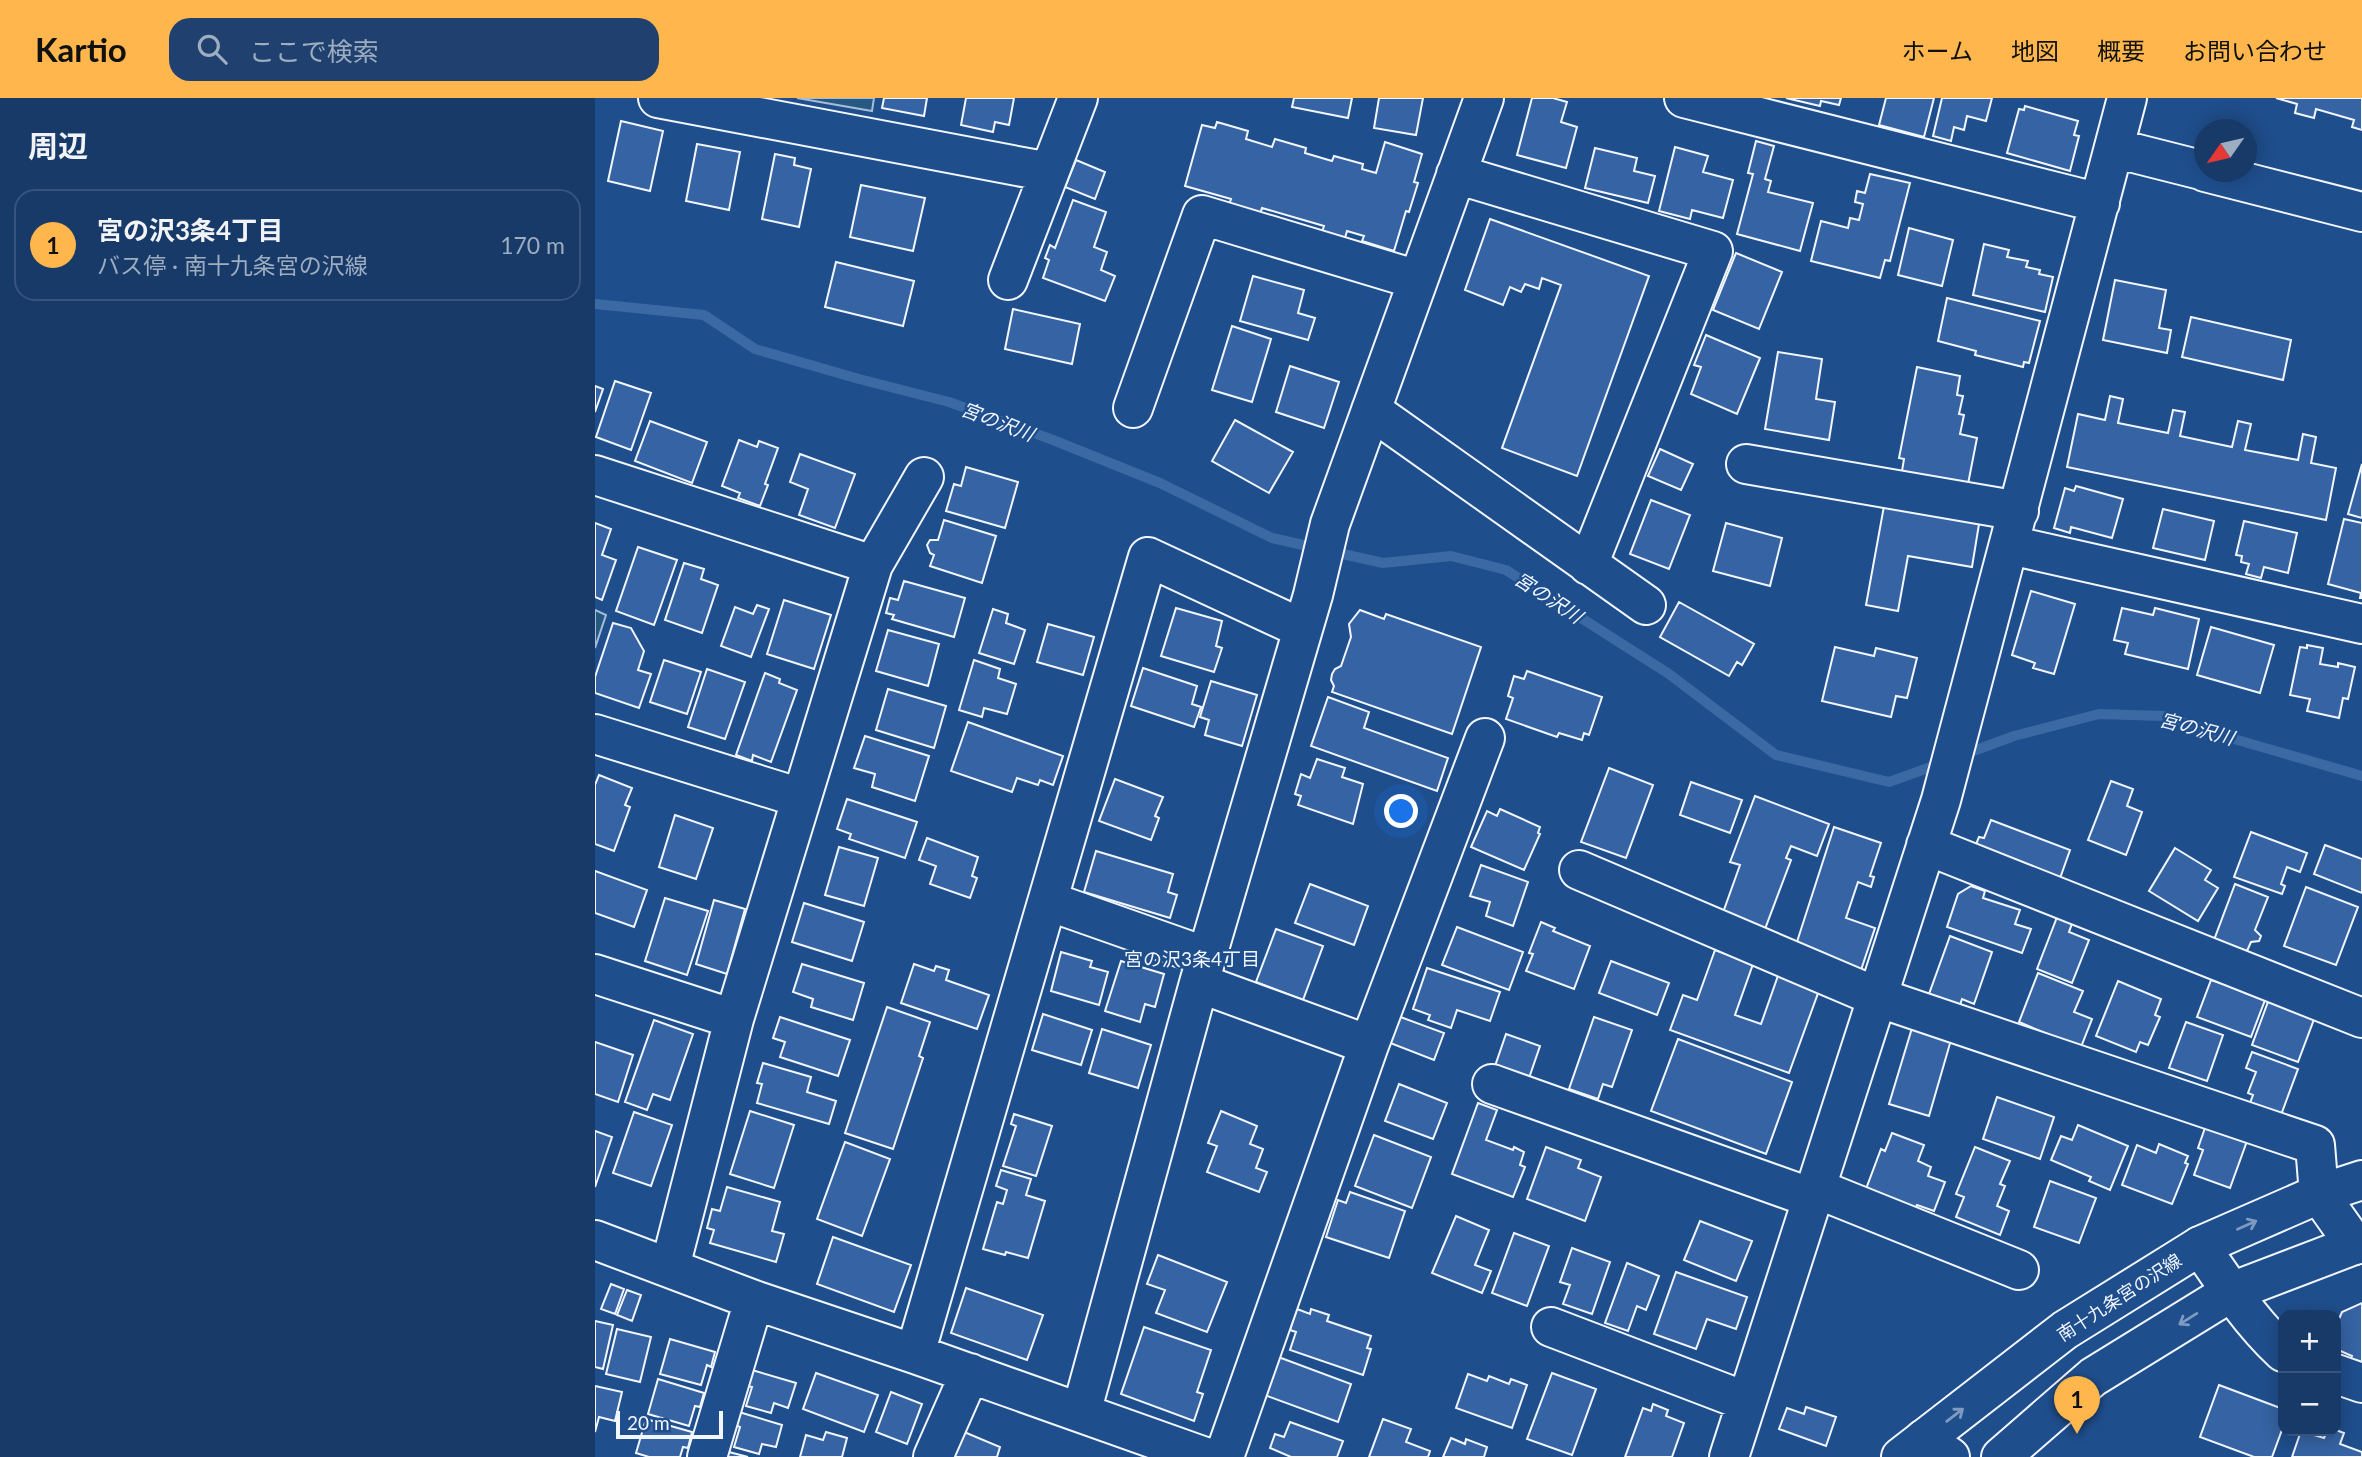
<!DOCTYPE html>
<html lang="ja">
<head>
<meta charset="utf-8">
<style>
  body { margin:0; font-family:Lato,"Noto Sans JP",sans-serif; background:#20416f; color:#f1f3f6 }
  .controls { position:absolute; right:21px; bottom:21px; display:grid; overflow:hidden; border-radius:14px; box-shadow:0 4px 18px #0003 }
  .controls button { width:63px; height:63px; display:grid; place-items:center; padding:0; border:0; border-bottom:2px solid #36547d; background:#173a69; color:#f1f3f6; font:35px sans-serif }
  .compass { position:absolute; left:1599px; top:21px; width:63px; height:63px; border-radius:50%; background:#173a69; box-shadow:0 4px 18px #0003; rotate:236deg }
  .scale { position:absolute; left:21px; bottom:18px; width:107px; box-sizing:border-box; padding-left:7px; border:4px solid #f2f6ff; border-top:0; font-size:19px; line-height:24px; white-space:nowrap; color:#f2f6ff; -webkit-text-stroke:5px #1f4e8c; paint-order:stroke }
  .you { position:absolute; left:807px; top:714px; width:24px; height:24px; margin:-18px; border:5px solid #fff; border-radius:50%; background:#1a73e8; box-shadow:0 0 0 10px #1a73e833 }
  .badge { display:grid; place-items:center; width:46px; height:46px; border-radius:50%; background:#ffb74d; color:#111; font-size:23px; font-weight:700 }
  .pin { position:absolute; translate:-50% -58px; filter:drop-shadow(0 2px 4px #0008) }
  .pin::after { content:''; position:absolute; top:37px; width:24px; height:21px; background:inherit; clip-path:polygon(0 0,100% 0,50% 100%) }
  .list { margin:0; padding:0; list-style:none }
  h2 { display:flex; justify-content:space-between; align-items:center; height:91px; margin:0; padding:0 28px; font-size:30px }
  h2 small { font-size:23px; font-weight:400; color:#9eadc0 }
  .list li { display:grid; grid-template-columns:46px 1fr auto; gap:21px; align-items:center; box-sizing:border-box; height:112px; margin:0 14px 14px; padding:0 14px; border:2px solid #36547d; border-radius:21px }
  .list b { display:block; font-size:26px; white-space:nowrap }
  .list p { margin:0; font-size:23px; white-space:nowrap; color:#9eadc0 }
  .list em { font-size:23px; font-style:normal; color:#9eadc0 }
  .icon { flex:none; width:38px; height:38px; fill:none; stroke:currentColor; stroke-width:2; stroke-linecap:round; stroke-linejoin:round }
  .map { position:relative; flex:none; width:1767px; height:1359px; overflow:hidden }
  header { display:flex; align-items:center; gap:42px; box-sizing:border-box; height:98px; padding:0 35px; background:#ffb74d; color:#111 }
  header strong { font-size:33px }
  nav { display:flex; gap:38px; margin-inline-start:auto; font-size:24px }
  .search { width:490px; height:63px; background:#20416f; display:flex; align-items:center; gap:18px; box-sizing:border-box; padding:0 24px; border-radius:21px; color:#9eadc0; font-size:26px }
  main { display:flex }
  aside { flex:1; background:#173a69 }
  .map>svg:first-child { display:block }
</style>
</head>
<body>
<header>
<strong>Kartio</strong>
<div class="search"><svg class="icon" aria-label="search" viewBox="0 0 24 24"><circle cx="10" cy="10" r="6"/><path d="M15 15l6 6"/></svg>ここで検索</div>
<nav><a>ホーム</a><a>地図</a><a>概要</a><a>お問い合わせ</a></nav>
</header>
<main>
<aside>
<h2>周辺<small></small></h2>
<ul class="list">
<li><span class="badge">1</span><div><b>宮の沢3条4丁目</b><p>バス停 · 南十九条宮の沢線</p></div><em>170 m</em></li>
</ul>
</aside>
<div class="map">
<svg width="1767" height="1359" viewBox="0 0 1767 1359">
  <rect width="100%" height="100%" fill="#1f4e8c"/>
  <path fill="#245a82" stroke="#a8bbd7" stroke-width="2" d="M202 0H279L277 13Z
    M0 512 11 517 0 550Z"/>
  <g fill="none" stroke-linecap="round" stroke-linejoin="round">
    <path stroke="#3b69a3" stroke-width="10" d="M0 206 109 217 160 251 264 281 354 304 458 342 565 385 677 440 788 465 856 458 911 472 1074 576 1181 657 1294 684 1347 665
      M1365 658 1419 638 1504 616 1569 618 1639 641 1767 678"/>
  </g>
  <path fill="#3563a3" stroke="#f2f6ff" stroke-width="2" d="M289 0H332L329 18 287 10Z
    M371 0H419L414 27 400 24 398 34 366 27Z
    M699 0H757L753 20 697 9Z
    M784 0H828L821 37 779 30Z
    M937 0H958L972 4 966 24 982 29 971 70 922 57Z
    M1191 0H1246L1244 7 1226 3 1225 8Z
    M1291 0H1339L1329 39 1284 27Z
    M1347 0H1397L1391 23 1372 18 1369 32 1359 29 1356 43 1338 38Z
    M1681 0H1767V32L1757 29 1759 22 1721 11 1719 20 1700 15 1702 6Z
    M1430 8 1483 23 1479 37 1484 38 1475 73 1412 55 1424 11 1429 12Z
    M26 23 68 33 55 93 13 83Z
    M622 24 653 33 651 41 677 49 680 41 711 50 710 55 737 63 739 58 768 66 767 71 781 75 790 44 827 56 819 84 823 85 814 114 811 113 799 153 767 143 769 138 752 133 748 147 725 140 729 128 667 110 662 125 631 116 636 101 590 88 607 27 620 30Z
    M1161 43 1179 48 1170 81 1176 83 1173 94 1218 105 1205 153 1142 136 1158 76 1153 75Z
    M102 46 145 54 134 112 91 103Z
    M1080 49 1113 58 1108 74 1138 82 1128 120 1097 112 1095 121 1064 113Z
    M1000 50 1042 60 1039 73 1060 78 1053 105 990 90Z
    M180 56 200 60 199 67 216 71 204 129 167 121Z
    M481 62 510 74 500 101 470 89Z
    M1275 76 1315 85 1295 163 1290 162 1285 180 1216 163 1226 123 1253 130 1255 120 1264 122 1268 106 1260 104 1262 93 1270 95Z
    M266 87 330 100 318 153 255 139Z
    M478 102 511 114 499 149 512 154 506 172 520 178 510 203 448 180 454 162 450 160 455 147 460 150Z
    M895 121 1054 178 982 378 907 350 966 187 947 180 944 191 930 186 926 194 915 189 908 207 870 192Z
    M1314 130 1358 142 1347 188 1303 177Z
    M1389 146 1414 152 1412 159 1433 163 1431 169 1445 172 1444 176 1458 179 1450 214 1378 197Z
    M1141 155 1187 174 1164 231 1118 212Z
    M241 164 319 183 308 228 230 209Z
    M658 178 709 192 703 215 720 220 713 242 645 223Z
    M1520 182 1571 192 1564 230 1576 232 1572 255 1508 242Z
    M1352 200 1445 223 1434 265 1429 264 1428 269 1380 257 1381 253 1343 243Z
    M418 211 485 226 477 266 410 251Z
    M1596 219 1696 242 1688 282 1587 259Z
    M637 228 676 241 657 304 617 292Z
    M1111 237 1165 260 1142 316 1096 296 1106 269 1099 267Z
    M1183 254 1227 261 1221 301 1240 304 1234 342 1170 331Z
    M695 268 744 284 729 330 681 314Z
    M1322 269 1365 278 1362 297 1368 298 1364 316 1369 317 1365 336 1382 340 1373 386 1307 373 1309 361 1304 360Z
    M20 283 56 295 36 352 1 339Z
    M0 288 8 291 0 314Z
    M1515 298 1528 301 1523 325 1573 335 1578 312 1590 314 1585 338 1637 349 1643 323 1656 326 1650 352 1703 362 1708 336 1721 339 1716 365 1741 370 1731 422 1472 369 1483 316 1510 322Z
    M640 322 698 354 674 395 617 363Z
    M55 323 112 344 97 385 40 363Z
    M144 342 162 349 164 343 183 350 170 386 173 387 165 408 143 400 145 395 127 388Z
    M1065 351 1098 366 1086 392 1053 378Z
    M205 356 260 376 240 430 204 417 213 391 195 384Z
    M1767 366V420L1753 416Z
    M371 369 423 384 410 430 351 413 359 386 366 388Z
    M1481 388 1528 401 1517 440 1476 429 1475 435 1459 430 1470 390 1479 393Z
    M1056 402 1095 417 1074 471 1035 456Z
    M1289 408 1384 426 1377 469 1313 458 1303 513 1271 507Z
    M1568 411 1619 423 1610 462 1558 450Z
    M1749 421 1767 425V500H1765L1766 495 1733 486Z
    M349 422 401 438 387 485 335 468 339 457 335 455 332 447 335 442H343Z
    M1649 423 1702 435 1693 475 1669 469 1666 480 1651 476 1654 466 1646 464 1647 458 1641 457Z
    M0 425 16 431 7 457 21 462 7 502 0 499Z
    M1131 425 1187 440 1175 488 1118 473Z
    M43 449 82 462 59 527 21 513Z
    M89 465 109 471 106 481 123 487 107 535 70 522Z
    M309 483 370 500 359 539 297 521 299 517 291 515 295 500 303 502Z
    M1436 493 1480 506 1459 576 1438 570 1440 565 1417 557Z
    M189 502 236 517 219 571 172 556Z
    M1084 504 1159 546 1147 567 1142 564 1134 578 1065 539Z
    M162 507 174 511 156 559 126 548 140 509 158 516Z
    M581 510 627 523 621 548 627 550 619 574 566 558Z
    M1527 510 1558 517 1560 510 1604 521 1593 571 1530 556 1533 545 1519 542Z
    M398 511 413 516 411 525 430 532 419 566 384 555Z
    M765 512 789 521 791 516 886 549 857 636 737 594 739 588 736 582 737 576 740 571 746 568 756 539 754 526Z
    M18 525 36 530 49 553 43 572 56 576 44 610 0 595V579Z
    M453 526 499 539 488 577 442 564Z
    M1616 529 1679 547 1665 595 1602 577Z
    M293 532 344 546 333 588 281 573Z
    M1712 547 1728 550 1725 566 1743 569V565L1760 569 1753 601 1748 600 1744 620 1712 613 1715 601 1695 597 1705 549 1712 550Z
    M1240 549 1279 558 1281 550 1322 560 1312 600 1301 598 1296 619 1227 603Z
    M69 562 106 574 92 616 55 604Z
    M379 562 405 571 403 580 421 586 412 616 389 610 387 619 364 612Z
    M548 570 602 588 597 606 606 609 599 629 536 608Z
    M112 571 150 584 130 641 93 629Z
    M932 573 1007 599 994 637 989 635 987 642 964 635 962 639 911 621 918 600 913 598 919 578 929 581Z
    M170 575 185 581 184 585 202 592 176 664 158 657 157 663 141 657Z
    M616 583 662 597 647 648 610 637 614 622 605 619Z
    M293 591 351 608 339 650 281 632Z
    M733 599 774 614 769 630 853 660 842 693 716 648Z
    M373 624 468 658 458 687 445 682 443 687 422 680 417 694 356 673Z
    M270 638 334 658 320 703 277 689 280 676 259 670Z
    M722 661 750 670 747 679 768 686 758 726 703 707 706 698 700 696 706 676 715 680Z
    M1014 670 1058 687 1031 760 986 744Z
    M4 677 37 690 30 707 35 709 19 753 0 746V687Z
    M520 681 568 699 560 718 564 720 556 742 504 723Z
    M1516 683 1538 691 1532 708 1547 714 1531 757 1493 742Z
    M1096 684 1147 702 1135 735 1085 717Z
    M1160 698 1234 726 1222 758 1196 748 1191 760 1196 762 1167 839 1125 823 1145 767 1135 764Z
    M252 701 322 724 310 760 254 741 256 736 242 731Z
    M905 711 945 729 943 735 945 736 929 772 876 749 892 713 902 718Z
    M80 717 118 730 101 781 64 769Z
    M1396 722 1475 752 1463 786 1378 754 1384 739 1389 740Z
    M1239 729 1286 745 1275 778 1279 779 1276 789 1263 784 1251 820 1280 830 1266 872 1200 850Z
    M1656 734 1712 755 1705 774 1692 769 1686 786 1690 788 1687 796 1639 779Z
    M332 740 383 759 377 778 382 780 375 800 335 786 341 768 324 762Z
    M1730 747 1767 761V795L1719 776Z
    M244 749 283 760 269 808 230 797Z
    M1580 750 1616 772 1610 782 1623 790 1603 823 1554 793Z
    M501 753 578 776 573 794 582 797 575 820 489 794Z
    M886 767 933 784 918 828 891 818 895 804 875 798Z
    M0 773 52 792 39 829 0 815Z
    M715 786 773 808 759 847 700 825Z
    M1640 786 1673 799 1660 832 1666 838 1664 843 1656 844 1652 853 1619 842Z
    M1376 788 1390 793 1388 800 1425 812 1420 826 1436 831 1427 855 1352 829 1363 796Z
    M1711 789 1763 809 1741 867 1689 848Z
    M70 800 113 813 92 877 50 863Z
    M119 802 150 811 132 876 101 866Z
    M209 805 269 824 257 863 197 844Z
    M1464 814 1479 820 1474 834 1494 842 1477 885 1442 871Z
    M946 824 960 830 958 833 995 848 979 891 931 873 938 856 934 855Z
    M862 829 928 854 914 892 847 867Z
    M681 831 728 848 708 902 661 884Z
    M1355 838 1397 854 1379 906 1367 901 1365 907 1334 896Z
    M1120 852 1158 866 1140 917 1166 926 1185 872 1226 887 1194 975 1075 932 1088 897 1102 902Z
    M466 854 497 863 495 869 513 874 504 907 456 893Z
    M526 863 569 876 560 909 550 906 545 924 510 913Z
    M1016 863 1074 885 1062 917 1004 895Z
    M207 866 269 885 258 922 216 909 218 901 198 894Z
    M319 866 339 873 341 868 354 872 351 882 394 897 382 931 306 905Z
    M832 870 905 894 895 923 862 912 856 930 833 922 835 917 818 911Z
    M1443 875 1488 893 1479 914 1497 921 1484 954 1462 940 1424 924Z
    M1616 882 1637 889 1639 882 1653 887 1650 895 1670 902 1656 939 1602 919Z
    M1523 883 1566 901 1560 917 1565 919 1553 947 1545 944 1541 954 1501 938Z
    M1677 893 1721 916 1703 964 1657 947Z
    M292 909 335 924 324 958 328 960 298 1051 250 1035Z
    M448 916 497 932 486 967 437 952Z
    M800 917 849 935 839 962 790 943Z
    M185 919 255 942 243 978 185 959 190 944 178 940Z
    M999 919 1037 932 1017 989 1008 986 1003 1001 974 991Z
    M59 922 98 936 75 1002 58 996 52 1012 30 1004Z
    M1591 924 1628 937 1612 983 1574 970Z
    M1317 930 1356 942 1334 1018 1294 1006Z
    M507 931 556 947 543 990 494 975Z
    M911 936 945 948 933 983 899 971Z
    M1083 941 1197 984 1171 1056 1056 1013Z
    M0 944 38 957 23 1004 0 996Z
    M1657 954 1703 971 1686 1017 1655 1005 1658 997 1653 995 1661 974 1651 970Z
    M168 965 216 979 212 994 241 1003 234 1026 162 1005 167 986 162 985Z
    M804 986 852 1005 838 1041 790 1023Z
    M1402 999 1459 1019 1445 1061 1388 1041Z
    M883 1005 902 1012 891 1042 918 1052 919 1049 929 1054 925 1067 930 1069 918 1099 857 1076Z
    M155 1013 199 1027 179 1090 135 1076Z
    M626 1013 662 1028 655 1046 668 1051 661 1070 672 1074 664 1094 612 1074 622 1048 613 1045Z
    M39 1014 77 1027 56 1088 18 1075Z
    M419 1016 457 1028 441 1078 408 1068 421 1028 416 1026Z
    M1483 1027 1533 1048 1515 1092 1494 1083 1496 1079 1456 1062 1466 1038 1477 1042Z
    M1611 1027 1652 1043 1635 1090 1599 1077 1608 1052 1603 1050Z
    M0 1033 17 1039 0 1089Z
    M1297 1035 1329 1047 1323 1063 1336 1069 1333 1078 1350 1084 1339 1113 1322 1107 1320 1111 1271 1091 1286 1051 1290 1053Z
    M779 1037 836 1059 817 1110 760 1088Z
    M250 1044 295 1061 267 1138 222 1121Z
    M1564 1046 1593 1058 1590 1065 1593 1066 1577 1106 1527 1087 1542 1047 1561 1055Z
    M951 1049 986 1062 983 1070 1006 1079 990 1123 932 1101Z
    M1380 1049 1415 1063 1405 1086 1410 1088 1402 1108 1414 1113 1405 1137 1361 1119 1369 1099 1361 1096Z
    M406 1072 436 1081 431 1097 450 1103 433 1160 411 1154 410 1157 388 1151 402 1104 408 1106 412 1092 401 1088Z
    M1455 1083 1501 1100 1484 1145 1439 1129Z
    M132 1089 185 1104 177 1133 189 1136 181 1164 115 1145 119 1132 112 1130 117 1111 125 1113Z
    M755 1094 810 1113 794 1160 731 1139 743 1102 751 1105Z
    M861 1118 894 1132 880 1167 896 1173 887 1195 837 1175Z
    M1105 1123 1157 1143 1141 1183 1089 1162Z
    M919 1135 954 1148 932 1208 897 1195Z
    M238 1139 316 1167 299 1214 222 1186Z
    M977 1150 1015 1164 997 1216 968 1206 975 1187 965 1184Z
    M563 1157 632 1184 612 1234 561 1215 570 1192 552 1186Z
    M1032 1165 1064 1178 1051 1212 1042 1208 1033 1233 1010 1225Z
    M1081 1174 1152 1199 1141 1231 1112 1221 1101 1251 1059 1236Z
    M16 1186 29 1191 20 1216 6 1211Z
    M371 1190 448 1217 432 1262 356 1235Z
    M32 1192 46 1197 37 1223 22 1217Z
    M1767 1205V1270L1753 1266 1757 1258 1741 1251V1228L1747 1214Z
    M702 1211 715 1216 716 1211 734 1217 732 1223 776 1238 772 1250 776 1251 768 1277 695 1252 701 1234 695 1232Z
    M0 1223 18 1227 8 1271 0 1269Z
    M549 1229 616 1252 602 1294 608 1296 599 1323 526 1296Z
    M22 1231 56 1239 45 1284 11 1276Z
    M75 1241 120 1254 116 1269 112 1267 106 1287 65 1276Z
    M678 1257 756 1286 743 1324 664 1295Z
    M157 1272 201 1285 193 1310 179 1305 176 1315 151 1308 157 1289 152 1288Z
    M221 1275 283 1297 269 1334 208 1311Z
    M957 1275 1001 1291 977 1357 932 1341Z
    M873 1276 892 1283 894 1278 914 1286 916 1281 932 1287 917 1330 861 1310Z
    M63 1281 109 1295 105 1309 100 1308 94 1328 53 1316Z
    M1624 1287 1688 1311V1329L1677 1359H1659L1605 1339Z
    M0 1288 27 1294 20 1323 4 1319 0 1334Z
    M296 1294 327 1306 312 1346 281 1334Z
    M1058 1306 1073 1312 1071 1318 1089 1325 1077 1359H1030L1048 1310 1056 1313Z
    M1211 1309 1241 1319 1231 1348 1184 1331 1192 1310 1209 1316Z
    M144 1314 187 1327 181 1349 167 1346 164 1356 139 1349 145 1329 140 1327Z
    M51 1321 97 1334 93 1350 88 1349 85 1359H54L41 1355Z
    M788 1321 816 1331 811 1344 835 1353 833 1359H774Z
    M695 1324 748 1343 742 1359H696L675 1350 680 1336 689 1339Z
    M362 1331 405 1349 402 1359H359Z
    M1741 1332 1749 1335 1745 1346 1767 1354V1359H1697L1706 1333 1729 1340 1732 1333Z
    M231 1334 252 1340 247 1359H205L211 1337 228 1342Z
    M856 1340 870 1346 871 1341 892 1349 889 1359H848Z
    M134 1354 153 1359H132Z"/>
  <g fill="none" stroke-linecap="round" stroke-linejoin="round">
    <defs>
      <path id="minor" d="M63 0 454 74
        M1089 0 1505 105
        M1519 50 1610 73
        M1610 74 1767 114
        M861 76 1118 153 993 467
        M413 182 483 0
        M538 310 607 117 823 182
        M776 312 1051 507
        M1151 366 1424 413
        M0 377 278 467
        M1415 447 1767 526
        M0 636 206 700
        M1331 747 1767 920
        M984 772 1282 899 1720 1047 1724 1096 1760 1147
        M453 803 612 859
        M0 876 139 921
        M604 885 774 947
        M897 986 1217 1100
        M1220 1090 1424 1172
        M0 1142 159 1202 320 1256 610 1359
        M1605 1148C1630 1185 1655 1223 1688 1254
        M75 1169 139 921 278 467 329 379
        M956 1229 1150 1303
        M320 1256 553 459 708 531
        M1741 1276 1767 1285
        M486 1315 604 885 718 497 735 426 889 0
        M1329 1341 1355 1359
        M112 1359 159 1202
        M338 1359 375 1275
        M629 1359 774 947 890 640
        M1134 1359 1346 702 1532 0"/>
      <path id="major" d="M1306 1359 1470 1232 1605 1148 1724 1096 1767 1082
        M1406 1359 1498 1279 1636 1194 1767 1144"/>
    </defs>
    <use href="#minor" stroke="#f2f6ff" stroke-width="42"/>
    <use href="#major" stroke="#f2f6ff" stroke-width="42"/>
    <use href="#minor" stroke="#1f4e8c" stroke-width="38"/>
    <use href="#major" stroke="#1f4e8c" stroke-width="38"/>
  </g>
  <defs><path id="oneway-shaft" d="M-6 0H5M1.5-3L5.5 0L1.5 3" fill="none" stroke-width="1.6" stroke-linecap="round" stroke-linejoin="round" transform="scale(1.75)"/></defs>
  <g stroke="#7e9ac0">
    <use href="#oneway-shaft" transform="translate(1652 1127) rotate(-24)"/>
    <use href="#oneway-shaft" transform="translate(1593 1221) rotate(148)"/>
    <use href="#oneway-shaft" transform="translate(1360 1317) rotate(-38)"/>
  </g>
  <g text-anchor="middle" dominant-baseline="central" stroke-width="5" stroke-linejoin="round" paint-order="stroke">
    <g font-size="18" fill="#f2f6ff" stroke="#1f4e8c">
      <text transform="translate(1524 1199) rotate(-33)">南十九条宮の沢線</text>
    </g>
    <g font-size="19" font-style="italic" fill="#f2f6ff" stroke="#1f4e8c">
      <text transform="translate(403 323) rotate(21)">宮の沢川</text>
      <text transform="translate(954 499) rotate(33)">宮の沢川</text>
      <text transform="translate(1602 630) rotate(15)">宮の沢川</text>
    </g>
    <g font-size="19" fill="#f2f6ff" stroke="#1f4e8c">
      <text x="597" y="860">宮の沢3条4丁目</text>
    </g>
  </g>
</svg>
<div class="controls">
<button>+</button>
<button>−</button>
</div>
<svg class="compass" viewBox="-18 -18 36 36"><path d="M0-13l5 13h-10z" fill="#e53935"/><path d="M0 13l5-13h-10z" fill="#9eadc0"/></svg>
<div class="scale">20 m</div>
<div class="you"></div>
<div class="pin badge" style="left:1482px;top:1336px">1</div>
</div>
</main>
</body>
</html>
